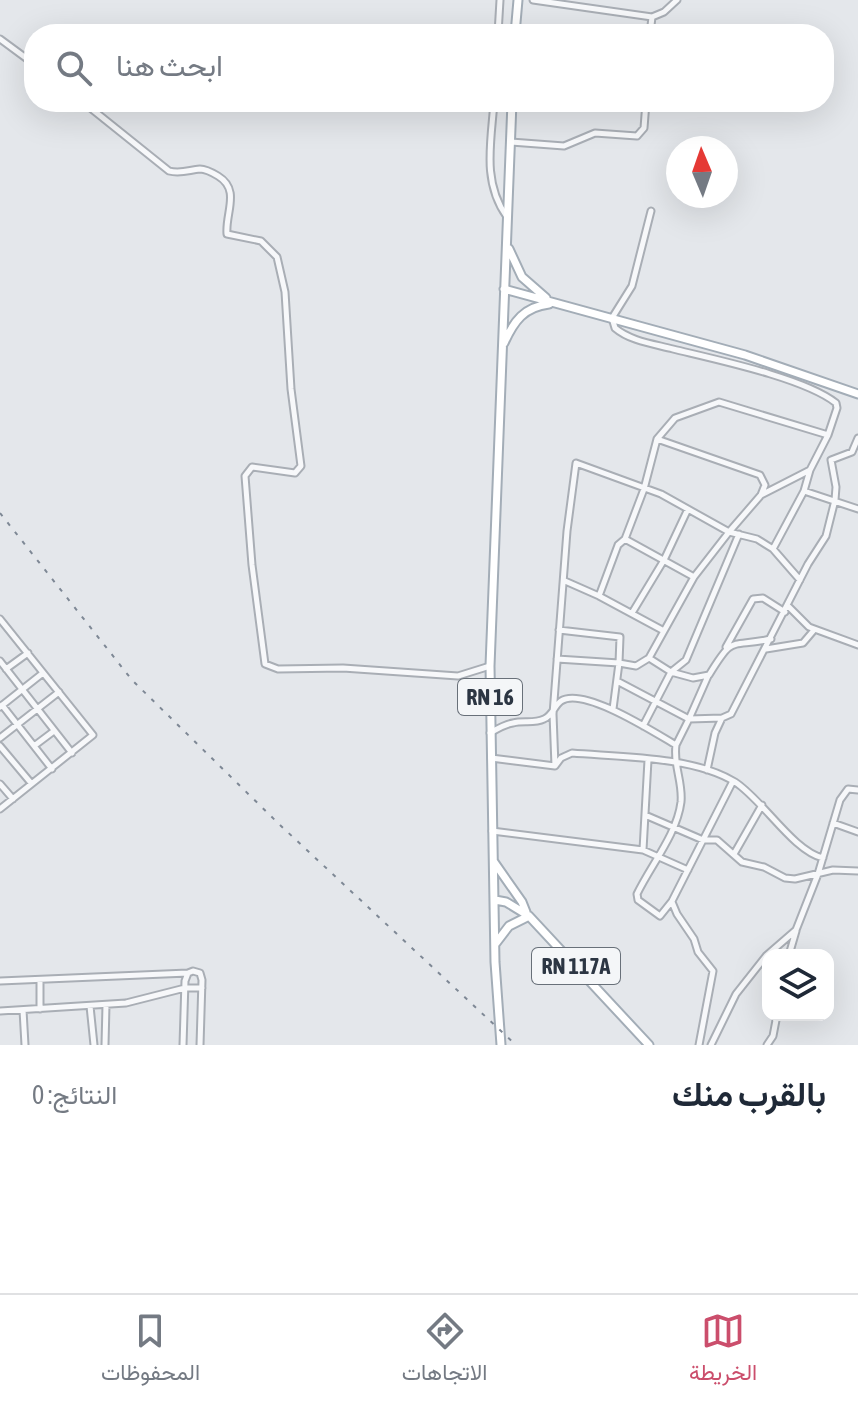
<!DOCTYPE html>
<html lang="ar">
<head>
<meta charset="utf-8">
<style>
  body { margin:0; font-family:"Asap Condensed",Vazirmatn,sans-serif; background:#f6f6f7; color:#1f2937; direction:rtl }
  .controls { position:absolute; right:24px; bottom:24px; display:grid; overflow:hidden; border-radius:16px; box-shadow:0 8px 32px #0002 }
  .controls button { width:72px; height:72px; display:grid; place-items:center; padding:0; border:0; border-bottom:2px solid #e0e1e3; background:#fff; color:#1f2937; font:40px sans-serif }
  .compass { position:absolute; left:666px; top:136px; width:72px; height:72px; border-radius:50%; background:#fff; box-shadow:0 8px 32px #0002; rotate:358deg }
  .list { margin:0; padding:0; list-style:none }
  h2 { display:flex; justify-content:space-between; align-items:center; height:104px; margin:0; padding:0 32px; font-size:34px }
  h2 small { font-size:26px; font-weight:400; color:#747a83 }
  .icon { flex:none; width:44px; height:44px; fill:none; stroke:currentColor; stroke-width:2; stroke-linecap:round; stroke-linejoin:round }
  .map { position:relative; flex:none; width:858px; height:1045px; overflow:hidden; direction:ltr }
  .search { position:absolute; background:#fff; box-shadow:0 8px 32px #0002; left:24px; right:24px; top:24px; height:88px; display:flex; align-items:center; gap:20px; box-sizing:border-box; padding:0 28px; border-radius:32px; color:#747a83; font-size:30px }
  .sheet { height:248px; background:#fff }
  nav { display:flex; justify-content:space-around; align-items:center; box-sizing:border-box; height:112px; border-top:2px solid #e0e1e3; background:#fff; font-size:22px; color:#747a83 }
  nav a { display:grid; justify-items:center; gap:4px }
  nav .on { color:#cb4e6c }
  .map>svg:first-child { display:block }
</style>
</head>
<body>
<div class="map">
<svg width="858" height="1045" viewBox="0 0 858 1045">
  <rect width="100%" height="100%" fill="#e4e7eb"/>
  <g fill="none" stroke-linecap="round" stroke-linejoin="round">
    <defs>
      <path id="street" d="M533 0 652 17
        M498 34 500 0
        M650 34 652 17 664 12 677 0
        M0 39 34 64
        M83 102 169 171C181 174 189 170 200 169 206 169 213 173 218 176 241 190 225 213 227 234L261 241 277 257 285 292 291 389 301 466 295 473 252 467 245 476 252 565 265 664 278 669 343 668 458 676 490 666
        M494 102C491 143 482 182 507 217
        M511 142 564 146 595 133 637 136 644 128 646 102
        M651 211 632 286 612 318 615 328C630 341 654 344 673 349 714 359 805 378 836 403L837 408 828 435 810 470 804 491 773 549
        M657 439 760 475 765 485 761 495
        M804 491 858 509
        M625 539 694 577
        M565 581 599 596 664 631
        M599 596 618 545 625 539 644 489 657 439 675 418 719 402 828 435
        M788 606 809 627 858 645
        M632 613 664 560 688 509
        M0 619 93 735 0 809
        M726 647 753 599 763 598 785 612
        M766 649 803 643 814 630
        M649 658 694 577 729 532 761 495 810 470
        M557 659 619 663 620 637 559 630
        M0 661 72 753
        M6 669 28 653
        M617 681 689 719 708 676
        M2 705 52 769
        M0 707 43 673
        M613 709 619 663 636 666 649 658 671 672 686 660 739 534
        M643 726 671 672 693 678 709 675C734 634 729 648 771 639
        M490 733C497 729 505 724 513 723 523 720 534 724 544 719 553 715 554 706 561 701 583 686 655 733 676 745 673 765 683 782 681 802 677 834 651 865 637 894L638 900 660 916 672 901 733 781
        M0 738 59 692
        M676 745 689 719 722 718 731 714 808 564 826 536 835 500 836 487 831 460 852 452 858 438
        M0 746 31 783
        M34 746 54 731
        M491 758 555 766 561 758 572 753C620 757 693 756 735 782 763 800 793 851 823 858
        M555 766 553 714 567 531 576 463 661 494 729 532 757 539 773 549 800 580
        M707 770 715 733 722 718
        M0 784 13 799
        M645 815 703 840H717L742 862 764 867 785 878 795 879 833 870 858 871
        M833 823 858 832
        M492 831 643 850 648 760
        M643 850 688 870
        M734 854 762 805
        M672 902 677 914 694 939 698 952 713 971 699 1045
        M789 955 796 931
        M40 980V1009
        M0 981 188 973
        M90 1006 94 1045
        M23 1010 25 1045
        M0 1011 126 1003 185 988H202
        M105 1045 106 1005
        M183 1045 185 981 188 973 193 971 200 973 202 980 200 1045
        M711 1045 736 994 766 956 796 930 818 874 840 800 848 789 858 790
        M767 1045 773 1036 777 1015"/>
      <path id="primary" d="M515 34 518 0
        M509 249 522 277 546 298
        M504 289 745 355 858 394
        M504 343C514 321 524 307 549 304
        M494 862 522 902 526 912
        M495 900 506 902 529 916 649 1045
        M496 943 509 926 529 916
        M501 1045 495 962 490 666 512 102"/>
    </defs>
    <use href="#street" stroke="#a9aeb5" stroke-width="9"/>
    <use href="#primary" stroke="#a3adb7" stroke-width="11"/>
    <use href="#street" stroke="#f7f8fa" stroke-width="5"/>
    <use href="#primary" stroke="#fff" stroke-width="7"/>
    <path stroke="#7e8895" stroke-width="2" stroke-dasharray="4 8" stroke-linecap="butt" d="M0 513 132 680 280 825 516 1045"/>
  </g>
  <g text-anchor="middle" dominant-baseline="central" stroke-width="6" stroke-linejoin="round" paint-order="stroke">
    <g fill="#f4f6f8" stroke="#687079" stroke-width="2">
      <rect x="458" y="679" width="64" height="36" rx="6"/>
      <rect x="532" y="948" width="88" height="36" rx="6"/>
    </g>
    <g font-size="22" font-weight="bold" fill="#2c3643">
      <text x="490" y="697">RN 16</text>
      <text x="576" y="966">RN 117A</text>
    </g>
  </g>
</svg>
<div class="controls">
<button><svg class="icon" aria-label="layers" viewBox="0 0 24 24"><path d="M12 4l9 5-9 5-9-5zM3 14l9 5 9-5"/></svg></button>
</div>
<svg class="compass" viewBox="-18 -18 36 36"><path d="M0-13l5 13h-10z" fill="#e53935"/><path d="M0 13l5-13h-10z" fill="#747a83"/></svg>
<div class="search"><svg class="icon" aria-label="search" viewBox="0 0 24 24"><circle cx="10" cy="10" r="6"/><path d="M15 15l6 6"/></svg>ابحث هنا</div>
</div>
<section class="sheet">
<h2>بالقرب منك<small>النتائج: 0</small></h2>
<ul class="list">
</ul>
</section>
<nav>
<a class="on"><svg class="icon" aria-label="map" viewBox="0 0 24 24"><path d="M3 6l6-2 6 2 6-2v14l-6 2-6-2-6 2zM9 4v14M15 6v14"/></svg>الخريطة</a>
<a><svg class="icon" aria-label="directions" viewBox="0 0 24 24"><path d="M12 3l9 9-9 9-9-9zM9 14v-3h6M13 9l2 2-2 2"/></svg>الاتجاهات</a>
<a><svg class="icon" aria-label="saved" viewBox="0 0 24 24"><path d="M7 4h10v16l-5-4-5 4z"/></svg>المحفوظات</a>
</nav>
</body>
</html>
